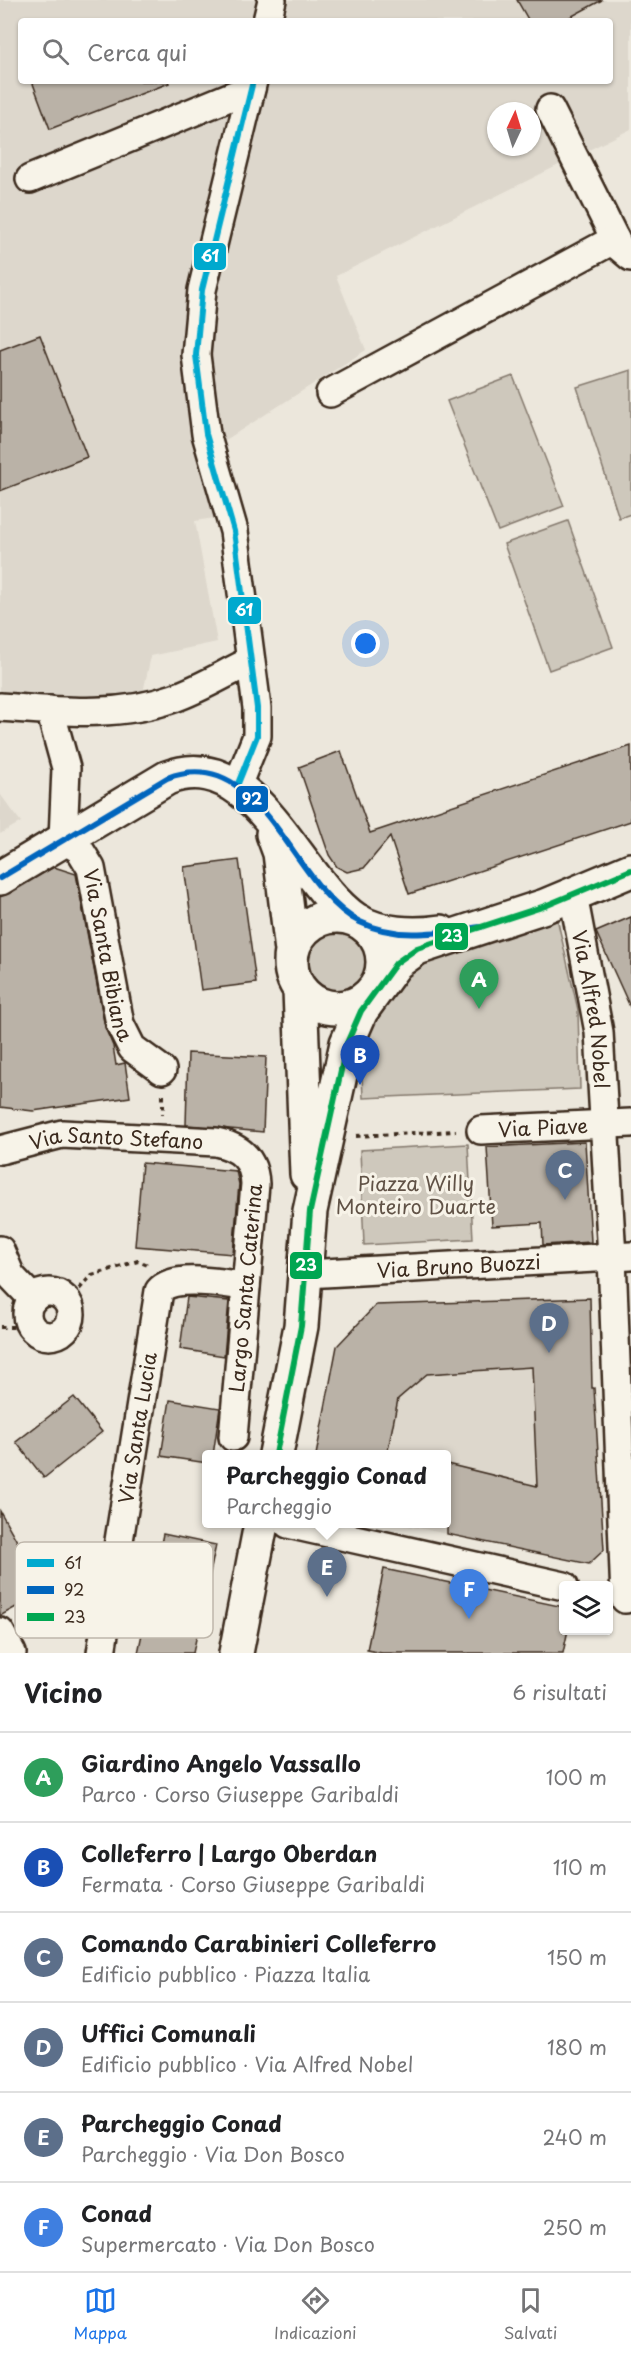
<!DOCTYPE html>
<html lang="it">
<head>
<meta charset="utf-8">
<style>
  body { margin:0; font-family:"Playpen Sans",sans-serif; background:#f6f6f6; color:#202124 }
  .controls { position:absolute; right:18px; bottom:18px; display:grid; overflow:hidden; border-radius:6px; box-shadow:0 2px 4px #0004 }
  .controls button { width:54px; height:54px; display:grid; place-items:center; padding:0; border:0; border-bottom:2px solid #e0e0e0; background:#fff; color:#202124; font:30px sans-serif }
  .compass { position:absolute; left:487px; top:102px; width:54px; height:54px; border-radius:50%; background:#fff; box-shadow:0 2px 4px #0004; rotate:4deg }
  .you { position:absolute; left:366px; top:644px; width:21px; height:21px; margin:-15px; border:4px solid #fff; border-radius:50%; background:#1a73e8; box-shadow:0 0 0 9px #1a73e833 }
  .badge { display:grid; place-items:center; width:39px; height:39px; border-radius:50%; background:#1a73e8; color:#fff; font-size:20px; font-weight:700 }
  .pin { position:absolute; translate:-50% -50px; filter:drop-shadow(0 2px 3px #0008) }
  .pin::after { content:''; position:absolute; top:32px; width:21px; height:18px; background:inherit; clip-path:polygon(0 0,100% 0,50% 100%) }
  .popup { position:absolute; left:202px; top:1450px; width:249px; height:78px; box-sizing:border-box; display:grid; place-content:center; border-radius:6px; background:#fff; filter:drop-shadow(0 2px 4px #0005); font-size:20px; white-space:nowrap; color:#757577 }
  .popup b { font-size:22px; color:#202124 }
  .popup::after { content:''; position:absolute; left:50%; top:100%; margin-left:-12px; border:12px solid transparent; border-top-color:#fff }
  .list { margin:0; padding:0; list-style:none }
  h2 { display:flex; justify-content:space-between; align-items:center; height:78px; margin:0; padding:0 24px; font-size:26px }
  h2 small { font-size:20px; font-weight:400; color:#757577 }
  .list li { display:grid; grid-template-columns:39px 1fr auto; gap:18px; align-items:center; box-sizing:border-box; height:90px; padding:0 24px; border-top:2px solid #e0e0e0 }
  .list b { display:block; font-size:22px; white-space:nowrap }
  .list p { margin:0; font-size:20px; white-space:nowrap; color:#757577 }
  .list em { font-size:20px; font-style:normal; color:#757577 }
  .icon { flex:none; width:33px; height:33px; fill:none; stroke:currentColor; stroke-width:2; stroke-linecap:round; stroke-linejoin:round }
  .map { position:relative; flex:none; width:631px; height:1653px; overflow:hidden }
  .search { position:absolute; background:#fff; box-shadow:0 2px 4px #0004; left:18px; right:18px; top:18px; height:66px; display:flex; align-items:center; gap:15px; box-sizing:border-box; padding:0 21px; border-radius:6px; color:#757577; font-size:22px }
  .sheet { height:618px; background:#fff }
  nav { display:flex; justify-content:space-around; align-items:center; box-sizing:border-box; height:84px; border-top:2px solid #e0e0e0; background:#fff; font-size:16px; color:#757577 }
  nav a { display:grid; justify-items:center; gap:3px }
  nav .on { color:#1a73e8 }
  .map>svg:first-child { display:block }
</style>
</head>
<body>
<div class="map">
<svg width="631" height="1653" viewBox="0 0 631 1653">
  <rect width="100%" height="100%" fill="#ece7dc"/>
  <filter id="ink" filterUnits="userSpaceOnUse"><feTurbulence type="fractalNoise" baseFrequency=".0167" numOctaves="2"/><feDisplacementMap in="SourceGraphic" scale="12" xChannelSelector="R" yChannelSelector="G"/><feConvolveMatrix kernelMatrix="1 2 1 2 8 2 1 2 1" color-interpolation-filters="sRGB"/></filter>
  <g filter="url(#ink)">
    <path fill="#ddd7cc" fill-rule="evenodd" d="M0 0H631V129L336 276 366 350 224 441 197 446 221 517 195 521 217 642 151 656 142 697 2 694 0 698ZM21 21H610V81H21ZM496 111H532V147H496Z
      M0 794 21 822 0 834Z
      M590 1298 591 1364 604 1550 589 1564 399 1524H447V1454H316L337 1346 376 1305Z"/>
    <path fill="#cec8bc" stroke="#84796d" stroke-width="1.5" d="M631 370V514L619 518 577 387Z
      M513 376 564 506 498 531 447 401Z
      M568 521 613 647 549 670 504 544Z
      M557 918 578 1010 580 1089 363 1098 361 1049 380 1008 406 973 425 961Z
      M309 961a29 29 0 1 1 58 0a29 29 0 1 1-58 0Z
      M468 1144 473 1239 364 1245 360 1150Z"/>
    <path fill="#bab2a7" stroke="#3b2a1e" stroke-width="1.5" d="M517 0H602L563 21H529Z
      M32 81H168L169 83 50 129Z
      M40 335 87 457 0 491V350Z
      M631 746V821L409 894 390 837 364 868 347 872 337 867 329 855 299 767 341 751 370 833Z
      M239 860 256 983 201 990 184 867Z
      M54 867 76 874 105 1027 113 1046 116 1065 125 1063 130 1097 33 1111 0 1107V897Z
      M631 917V1009L596 932Z
      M188 1053 266 1057 263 1132 186 1125Z
      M585 1142 591 1242 543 1245 542 1223 492 1226 487 1147Z
      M142 1163 236 1171 239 1184 233 1254 135 1246Z
      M187 1297 229 1301 224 1356 180 1349Z
      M590 1298 592 1388H594L604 1550 589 1564 447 1534V1464L537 1486 532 1367 427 1374 398 1399 387 1455H316L337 1346 376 1305Z
      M74 1397 102 1432 44 1478 16 1442Z
      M170 1400 220 1408 213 1455H207V1463L161 1456Z
      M0 1511 45 1591 0 1616Z
      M163 1534 216 1545 193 1653H138Z
      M384 1569 564 1607V1630H568L563 1653H382L367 1650Z"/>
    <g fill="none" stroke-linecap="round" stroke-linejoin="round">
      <defs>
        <g id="minor">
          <path d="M267 21 272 0"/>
          <path d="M550 109 615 239"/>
          <path d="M30 179 251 88"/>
          <path d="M330 393 615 239 619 247 631 257"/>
          <path d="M0 707C58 711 118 718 174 698 200 689 224 674 249 662"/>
          <path id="s1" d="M50 710 66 768 63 839 80 850 91 868 120 1024 132 1048 162 1070"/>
          <path d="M237 786 257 736V708L234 531 206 434 196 355 202 290 253 81"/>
          <path id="s2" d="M573 895 599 1032 612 1257 625 1599"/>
          <path id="s3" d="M481 1130 631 1123"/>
          <path id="s4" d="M0 1150 62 1134 216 1142C240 1147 254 1159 255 1184L233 1437"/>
          <path d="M0 1250 11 1276 33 1299"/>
          <path id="s5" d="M306 1274 631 1256"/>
          <circle cx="49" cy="1314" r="22"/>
          <path d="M288 1524 564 1586"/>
          <path d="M0 1632 12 1653"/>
          <path id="s6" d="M101 1653 159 1291C174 1273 224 1284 246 1286"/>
        </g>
        <path id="major" d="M273 834 280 853 292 951
          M0 878 167 778C255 744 296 880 356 920 380 935 414 936 441 932
          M291 962a46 46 0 1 1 92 0a46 46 0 1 1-92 0Z
          M300 990 307 1174
          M276 1454 301 1326 310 1211 347 1043 361 1011 396 963 417 948 545 906 631 870
          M236 1653 261 1524"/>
      </defs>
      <use href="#minor" stroke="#3b2a1e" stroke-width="32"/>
      <use href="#major" stroke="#3b2a1e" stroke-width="38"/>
      <path stroke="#3b2a1e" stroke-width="4" stroke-dasharray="4.5 4.5" stroke-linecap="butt" d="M163 1095V1114
        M356 1136 456 1131
        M67 1302 92 1275 138 1261 150 1266
        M0 1327H31"/>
      <use href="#minor" stroke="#f7f3e8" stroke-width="27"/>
      <use href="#major" stroke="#f7f3e8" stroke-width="33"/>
      <defs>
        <path id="bus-1" d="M237 786 257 736V708L234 531 206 434 196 355 202 290 253 81"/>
        <path id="bus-2" d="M0 878 167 778C262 741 292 889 360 922 399 941 440 932 481 927"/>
        <path id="bus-3" d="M276 1454 301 1326 310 1211 347 1043 361 1011 396 963 417 948 545 906 631 870"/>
      </defs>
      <use href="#bus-1" stroke="#f7f3e8" stroke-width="10"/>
      <use href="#bus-2" stroke="#f7f3e8" stroke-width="10"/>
      <use href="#bus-3" stroke="#f7f3e8" stroke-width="10"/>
      <use href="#bus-1" stroke="#00a9ce" stroke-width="6"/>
      <use href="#bus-2" stroke="#0065bd" stroke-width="6"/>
      <use href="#bus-3" stroke="#00a651" stroke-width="6"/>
    </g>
  </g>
  <g text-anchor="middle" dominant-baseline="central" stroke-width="6" stroke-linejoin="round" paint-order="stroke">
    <g font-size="20" fill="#3b2a1e" stroke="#f7f3e8">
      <text stroke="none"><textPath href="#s1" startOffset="261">Via Santa Bibiana</textPath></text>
      <text stroke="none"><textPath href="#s2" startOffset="116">Via Alfred Nobel</textPath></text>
      <text stroke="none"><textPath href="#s3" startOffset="62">Via Piave</textPath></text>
      <text stroke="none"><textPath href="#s4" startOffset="118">Via Santo Stefano</textPath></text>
      <text stroke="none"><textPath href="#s5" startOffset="153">Via Bruno Buozzi</textPath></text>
      <text transform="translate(245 1288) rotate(-85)">Largo Santa Caterina</text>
      <text stroke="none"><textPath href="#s6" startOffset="228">Via Santa Lucia</textPath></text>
    </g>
    <g font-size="20" fill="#605246" stroke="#f7f3e8">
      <text x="416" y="1183">Piazza Willy<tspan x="416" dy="23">Monteiro Duarte</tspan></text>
    </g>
  </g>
  <rect x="15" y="1542" width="198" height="96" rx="9" fill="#f7f3e8" stroke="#bfb7ab" stroke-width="1.5"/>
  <rect x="27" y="1559" width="27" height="8" fill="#00a9ce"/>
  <rect x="27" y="1586" width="27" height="8" fill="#0065bd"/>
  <rect x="27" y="1613" width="27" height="8" fill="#00a651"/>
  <g font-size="16" fill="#3b2a1e">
    <text x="64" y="1569">61</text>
    <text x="64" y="1596">92</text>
    <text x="64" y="1623">23</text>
  </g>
  <g stroke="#f7f3e8" stroke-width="2">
    <rect x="193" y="242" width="34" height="29" rx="6" fill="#00a9ce"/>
    <rect x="227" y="596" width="35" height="29" rx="6" fill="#00a9ce"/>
    <rect x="235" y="785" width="34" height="28" rx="6" fill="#0065bd"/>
    <rect x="434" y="922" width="35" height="29" rx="6" fill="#00a651"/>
    <rect x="289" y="1251" width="34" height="29" rx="6" fill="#00a651"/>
  </g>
  <g font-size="16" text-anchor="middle" font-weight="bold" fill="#fff">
    <text x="210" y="262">61</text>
    <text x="244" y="616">61</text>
    <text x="252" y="805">92</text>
    <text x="452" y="942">23</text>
    <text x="306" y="1271">23</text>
  </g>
</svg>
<div class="controls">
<button><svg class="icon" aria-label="layers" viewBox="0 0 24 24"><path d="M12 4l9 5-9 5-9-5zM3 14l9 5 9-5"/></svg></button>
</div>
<svg class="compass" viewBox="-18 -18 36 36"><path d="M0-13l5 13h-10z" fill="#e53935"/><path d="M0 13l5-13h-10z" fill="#757577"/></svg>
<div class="you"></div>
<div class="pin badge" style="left:479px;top:1009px;background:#2e9e5b">A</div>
<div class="pin badge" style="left:360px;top:1085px;background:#1a4fb4">B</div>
<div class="pin badge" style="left:565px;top:1200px;background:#5c6f8a">C</div>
<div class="pin badge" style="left:549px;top:1353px;background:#5c6f8a">D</div>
<div class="pin badge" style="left:327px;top:1597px;background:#5c6f8a">E</div>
<div class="popup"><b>Parcheggio Conad</b>Parcheggio</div>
<div class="pin badge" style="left:469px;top:1619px;background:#3f7fe0">F</div>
<div class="search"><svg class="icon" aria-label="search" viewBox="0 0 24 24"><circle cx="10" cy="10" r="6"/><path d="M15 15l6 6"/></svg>Cerca qui</div>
</div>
<section class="sheet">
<h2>Vicino<small>6 risultati</small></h2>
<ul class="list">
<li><span class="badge" style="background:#2e9e5b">A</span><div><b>Giardino Angelo Vassallo</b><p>Parco · Corso Giuseppe Garibaldi</p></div><em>100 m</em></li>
<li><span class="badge" style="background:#1a4fb4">B</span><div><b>Colleferro | Largo Oberdan</b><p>Fermata · Corso Giuseppe Garibaldi</p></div><em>110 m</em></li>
<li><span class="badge" style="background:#5c6f8a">C</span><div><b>Comando Carabinieri Colleferro</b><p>Edificio pubblico · Piazza Italia</p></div><em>150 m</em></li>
<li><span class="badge" style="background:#5c6f8a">D</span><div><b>Uffici Comunali</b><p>Edificio pubblico · Via Alfred Nobel</p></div><em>180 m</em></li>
<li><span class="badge" style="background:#5c6f8a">E</span><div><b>Parcheggio Conad</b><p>Parcheggio · Via Don Bosco</p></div><em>240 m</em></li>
<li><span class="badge" style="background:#3f7fe0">F</span><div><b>Conad</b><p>Supermercato · Via Don Bosco</p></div><em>250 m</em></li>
</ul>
</section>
<nav>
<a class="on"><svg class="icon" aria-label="map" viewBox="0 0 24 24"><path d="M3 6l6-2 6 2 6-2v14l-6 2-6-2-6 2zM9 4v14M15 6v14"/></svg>Mappa</a>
<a><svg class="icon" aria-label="directions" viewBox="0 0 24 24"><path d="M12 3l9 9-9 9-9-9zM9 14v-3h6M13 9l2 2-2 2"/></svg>Indicazioni</a>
<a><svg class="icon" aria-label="saved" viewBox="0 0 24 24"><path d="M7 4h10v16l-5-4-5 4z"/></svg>Salvati</a>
</nav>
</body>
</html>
